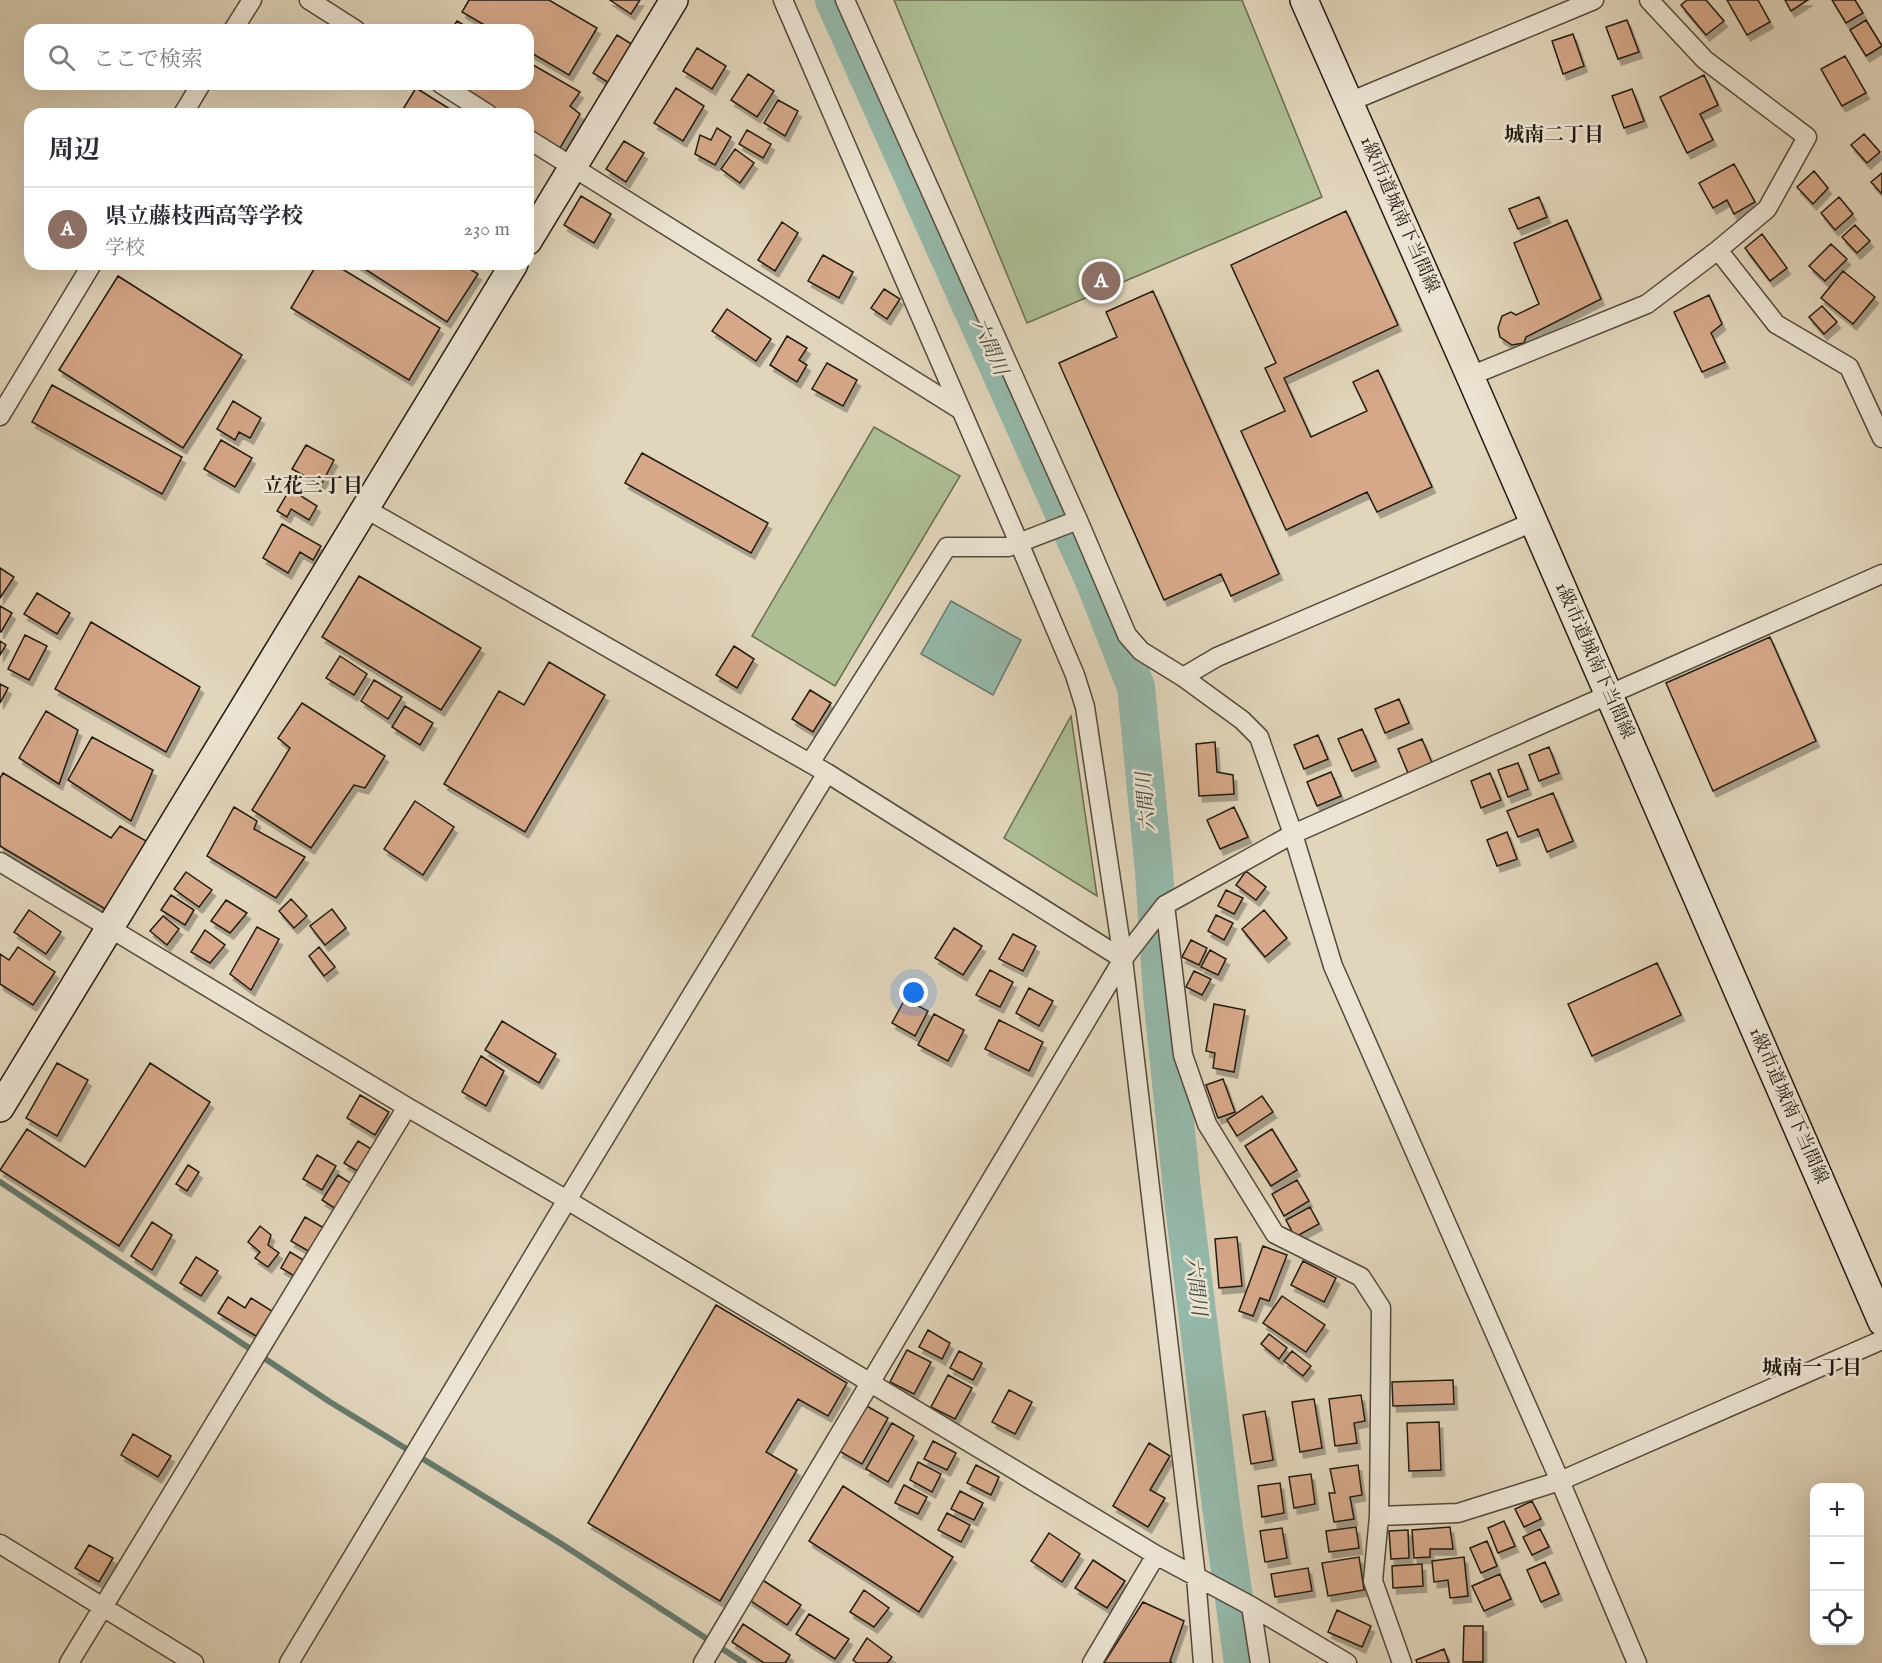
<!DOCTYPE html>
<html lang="ja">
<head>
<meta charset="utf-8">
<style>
  body { margin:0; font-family:"IM FELL English","Noto Serif JP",serif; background:#f7f7f7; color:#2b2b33 }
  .controls { position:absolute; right:18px; bottom:18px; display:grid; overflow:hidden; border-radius:12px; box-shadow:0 6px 24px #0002 }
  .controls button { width:54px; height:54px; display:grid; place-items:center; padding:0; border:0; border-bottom:2px solid #e1e1e2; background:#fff; color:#2b2b33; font:30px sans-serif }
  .you { position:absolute; left:914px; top:993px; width:21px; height:21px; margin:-15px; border:4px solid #fff; border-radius:50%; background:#1a73e8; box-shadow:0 0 0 9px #1a73e833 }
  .badge { display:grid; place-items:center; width:39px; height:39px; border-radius:50%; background:#0b8043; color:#fff; font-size:20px; font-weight:700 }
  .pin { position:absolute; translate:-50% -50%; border:3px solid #fff; box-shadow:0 2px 6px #0006 }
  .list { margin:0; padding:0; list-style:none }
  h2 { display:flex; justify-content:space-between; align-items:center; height:78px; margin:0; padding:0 24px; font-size:26px }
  h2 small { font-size:20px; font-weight:400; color:#7c7c81 }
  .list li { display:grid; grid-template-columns:39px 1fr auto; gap:18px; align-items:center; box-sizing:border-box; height:84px; padding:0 24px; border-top:2px solid #e1e1e2 }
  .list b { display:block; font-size:22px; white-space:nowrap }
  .list p { margin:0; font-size:20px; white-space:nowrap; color:#7c7c81 }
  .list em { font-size:20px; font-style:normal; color:#7c7c81 }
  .icon { flex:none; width:33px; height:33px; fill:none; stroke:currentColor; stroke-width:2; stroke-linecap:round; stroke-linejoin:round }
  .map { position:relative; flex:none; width:1882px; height:1663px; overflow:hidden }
  .search { position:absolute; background:#fff; box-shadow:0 6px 24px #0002; left:24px; top:24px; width:510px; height:66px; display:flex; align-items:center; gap:15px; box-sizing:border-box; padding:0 21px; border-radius:18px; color:#7c7c81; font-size:22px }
  .panel { position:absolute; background:#fff; box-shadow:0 6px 24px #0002; left:24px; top:108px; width:510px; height:162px; border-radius:18px }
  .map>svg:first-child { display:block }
</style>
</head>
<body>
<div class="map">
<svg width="1882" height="1663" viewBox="0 0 1882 1663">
  <defs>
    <filter id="shadow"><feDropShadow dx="3.5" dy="6" stdDeviation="0" flood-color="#0004"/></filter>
  </defs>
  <rect width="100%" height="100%" fill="#e1d5bb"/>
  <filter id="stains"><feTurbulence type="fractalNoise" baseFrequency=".00333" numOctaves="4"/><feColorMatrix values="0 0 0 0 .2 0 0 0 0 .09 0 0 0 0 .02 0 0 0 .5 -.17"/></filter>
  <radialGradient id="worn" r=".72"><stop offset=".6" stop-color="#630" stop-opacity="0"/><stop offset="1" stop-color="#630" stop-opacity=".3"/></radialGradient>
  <path fill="#adbe94" stroke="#686c52" stroke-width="1.5" d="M894 0H1242L1322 197 1027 323Z
    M874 427 960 476 835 686 752 636Z
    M1071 716 1097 896 1004 838Z"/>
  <path fill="#95b9ab" stroke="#677a6d" stroke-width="1.5" d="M951 601 1021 640 993 695 921 654Z"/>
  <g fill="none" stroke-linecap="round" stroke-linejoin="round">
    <path stroke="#677a6d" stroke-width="6" d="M0 1182 330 1402 560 1543 744 1663"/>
    <path stroke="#95b9ab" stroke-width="38" d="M834 0 1096 585 1136 687 1154 871 1162 995 1182 1190 1221 1506 1243 1663"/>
  </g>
  <path fill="#d6a889" stroke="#231b11" stroke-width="1.5" filter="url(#shadow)" d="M469 0H549L597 28 569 75 528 51V30H493L462 12Z
    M610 0H640L631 14Z
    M1687 0H1706L1724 21 1706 35 1681 5Z
    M1727 0H1758L1770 22 1747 35Z
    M1785 0H1808L1791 11Z
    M1832 0H1855L1863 13 1846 23Z
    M1627 20 1639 52 1618 59 1606 27Z
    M1866 20 1882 46 1866 56 1850 30Z
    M457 21 472 30H451Z
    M1573 34 1584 66 1563 74 1552 41Z
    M617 35 633 45 609 83 593 73Z
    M697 48 726 66 712 89 683 71Z
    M1845 56 1866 93 1842 106 1821 69Z
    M528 62 580 92 570 106 580 114 560 148 528 129V114H504L454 84H528Z
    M748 74 774 91 757 117 731 100Z
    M1704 75 1718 105 1700 114 1713 140 1687 153 1660 97Z
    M416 88 458 114H400Z
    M676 88 704 106 683 141 654 123Z
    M1632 89 1644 121 1624 128 1612 96Z
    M778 100 798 111 785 136 764 123Z
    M717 128 731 137 715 165 695 154 700 135 711 140Z
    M747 130 771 144 763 158 739 144Z
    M1864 134 1880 152 1867 163 1851 145Z
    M624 141 644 153 626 182 606 169Z
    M735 149 754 163 740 183 721 169Z
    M1734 164 1755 202 1734 214 1727 200 1713 208 1699 183Z
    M1814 171 1828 188 1813 204 1797 187Z
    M1882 173V194L1871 182Z
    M581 196 611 214 594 243 564 225Z
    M1539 197 1547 217 1518 229 1509 209Z
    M1839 197 1853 214 1835 230 1821 213Z
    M1346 211 1398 325 1284 378 1311 437 1367 411 1353 382 1378 370 1432 487 1377 512 1367 492 1286 530 1241 431 1285 411 1265 368 1276 363 1231 265Z
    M1567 220 1601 299 1526 337 1524 343 1512 345 1500 337 1498 328 1502 316 1511 312 1516 315 1539 304 1514 243Z
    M782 222 798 233 775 271 758 260Z
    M1855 225 1870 241 1857 253 1842 237Z
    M1762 234 1787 268 1770 281 1745 248Z
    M1831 244 1847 259 1825 281 1809 266Z
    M823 255 853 272 839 298 808 281Z
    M317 264H334L440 328 409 380 291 308Z
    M357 264H462L478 274 447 322Z
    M1843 271 1875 297 1853 324 1821 298Z
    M118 276 242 355 183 448 59 370Z
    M884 289 900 299 887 319 871 308Z
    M1153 291 1279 574 1231 596 1221 574 1164 600 1059 363 1117 337 1106 312Z
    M1709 295 1722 324 1711 333 1725 362 1702 372 1674 312Z
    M1822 306 1837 322 1824 334 1809 317Z
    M727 309 771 339 756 361 712 331Z
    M787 336 807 348 799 360 807 365 797 382 770 365Z
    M827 363 857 380 843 406 812 389Z
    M52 385 182 457 162 494 32 422Z
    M233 401 261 418 250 438 239 432 235 440 217 429Z
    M221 440 252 458 235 487 204 469Z
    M306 445 334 460 321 485 292 469Z
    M642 453 768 523 751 553 625 483Z
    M290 489 317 506 309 520 291 509 287 517 277 511Z
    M282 524 321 546 313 560 300 552 288 573 263 558Z
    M0 568 14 577 0 598Z
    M359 576 481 648 441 710 322 637Z
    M37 593 70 613 57 634 24 614Z
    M0 606 12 613 1 632H0Z
    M91 622 200 687 166 752 55 689Z
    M25 635 47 646 29 680 8 669Z
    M1770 637 1816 741 1713 791 1666 683Z
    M0 641 6 645 0 655Z
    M734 646 754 659 737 688 716 675Z
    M340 656 367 674 354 695 326 678Z
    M549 662 605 695 525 832 444 784 499 691 524 705Z
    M374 680 402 697 388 719 361 701Z
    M0 684 8 688 0 703Z
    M810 690 831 703 813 732 792 719Z
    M1399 699 1409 723 1385 733 1375 709Z
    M302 703 385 756 365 788 354 785 311 848 252 810 290 748 278 738Z
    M405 706 433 723 420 745 392 727Z
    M46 711 78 730 59 784 19 758Z
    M1362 729 1376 761 1352 771 1338 739Z
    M1318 735 1328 759 1304 769 1294 745Z
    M92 737 153 770 131 821 68 780Z
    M1422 739 1432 763 1408 773 1398 749Z
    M1215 742 1217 772 1233 775 1234 794 1199 796 1196 744Z
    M1549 747 1559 773 1539 781 1529 755Z
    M1518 763 1528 789 1508 797 1498 770Z
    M1331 772 1341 796 1317 806 1307 782Z
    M3 773 111 838 120 826 153 845 112 913 0 846V778Z
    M1490 773 1501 800 1481 808 1471 781Z
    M1553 793 1573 841 1547 852 1538 829 1518 837 1507 811Z
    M415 801 454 827 423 875 384 849Z
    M234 807 257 821 254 829 305 857 276 898 207 856Z
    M1234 807 1248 837 1220 849 1207 820Z
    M1507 832 1517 859 1497 866 1487 840Z
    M1246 871 1266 887 1256 900 1236 885Z
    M186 872 212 890 199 907 174 889Z
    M1226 890 1243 898 1234 914 1218 906Z
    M171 895 194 910 185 925 161 910Z
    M291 899 307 916 294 928 279 911Z
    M226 900 247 913 230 933 211 921Z
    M332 909 346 928 325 945 310 926Z
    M29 910 61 932 46 954 14 932Z
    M1264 910 1287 938 1265 957 1242 929Z
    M1216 915 1233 923 1224 940 1208 931Z
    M163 916 179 929 167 945 150 931Z
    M257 927 279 939 251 990 230 974Z
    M954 928 982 946 963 975 935 958Z
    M205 930 225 945 210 963 191 952Z
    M1013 934 1036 946 1023 971 999 959Z
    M1191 940 1207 948 1199 965 1182 957Z
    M18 947 55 972 33 1005 0 984V954L9 960Z
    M319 947 335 967 324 976 309 956Z
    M1210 950 1226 959 1218 975 1201 967Z
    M1657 963 1681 1015 1592 1056 1568 1004Z
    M990 970 1013 982 1000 1007 976 995Z
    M1194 971 1211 979 1202 995 1186 987Z
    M1029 988 1053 1001 1039 1026 1016 1013Z
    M905 999 928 1011 915 1036 892 1023Z
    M1214 1004 1245 1010 1234 1072 1213 1068 1215 1053 1206 1051Z
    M934 1014 964 1030 948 1061 918 1045Z
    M999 1020 1043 1042 1029 1071 985 1049Z
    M502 1021 556 1054 539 1083 485 1050Z
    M481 1056 504 1071 486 1106 462 1092Z
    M57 1063 88 1080 57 1136 26 1118Z
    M150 1063 210 1102 119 1246 0 1170 27 1129 85 1167Z
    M1223 1079 1235 1112 1218 1118 1206 1085Z
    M360 1095 389 1112 375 1135 347 1118Z
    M1262 1096 1273 1112 1237 1136 1227 1120Z
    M1272 1129 1297 1170 1271 1186 1245 1146Z
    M358 1141 373 1150 359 1172 344 1163Z
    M317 1155 336 1166 322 1190 303 1179Z
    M188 1165 199 1172 187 1191 176 1184Z
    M338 1175 352 1184 336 1209 322 1200Z
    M1297 1180 1309 1201 1284 1216 1272 1194Z
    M1310 1207 1319 1224 1295 1237 1286 1220Z
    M305 1217 324 1228 310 1252 291 1241Z
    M152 1222 172 1235 152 1270 131 1256Z
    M260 1226 271 1235 268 1245 279 1253 268 1267 255 1258 260 1252 248 1242Z
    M1237 1237 1242 1286 1219 1288 1215 1239Z
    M1263 1246 1287 1255 1269 1301 1260 1298 1253 1316 1239 1311Z
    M290 1252 305 1261 296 1277 281 1268Z
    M196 1257 218 1271 201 1296 180 1283Z
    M1303 1261 1336 1278 1324 1302 1291 1285Z
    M1282 1296 1325 1325 1306 1352 1263 1323Z
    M228 1297 245 1308 251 1298 272 1311 256 1336 218 1313Z
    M716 1305 847 1383 828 1416 798 1399 766 1452 797 1470 720 1601 588 1523Z
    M928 1330 950 1343 942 1359 919 1347Z
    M1269 1334 1287 1348 1279 1359 1261 1344Z
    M907 1350 931 1362 914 1394 890 1382Z
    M959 1351 982 1363 973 1380 950 1368Z
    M1292 1351 1311 1366 1303 1376 1284 1361Z
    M948 1375 972 1388 955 1419 931 1407Z
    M1453 1380 1454 1404 1393 1406 1392 1382Z
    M1009 1390 1032 1402 1015 1434 992 1422Z
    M1361 1395 1365 1421 1354 1423 1357 1443 1335 1446 1329 1399Z
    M1314 1399 1322 1448 1300 1452 1292 1402Z
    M865 1405 888 1418 862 1464 839 1451Z
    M1265 1411 1273 1460 1251 1464 1243 1415Z
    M1439 1422 1441 1470 1409 1471 1407 1423Z
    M892 1423 914 1436 888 1482 866 1469Z
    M133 1434 171 1456 158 1477 121 1455Z
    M933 1441 956 1453 947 1470 924 1459Z
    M1149 1443 1170 1456 1150 1490 1165 1498 1148 1527 1113 1506Z
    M918 1462 941 1474 932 1492 910 1480Z
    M976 1465 999 1477 991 1495 967 1483Z
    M1358 1465 1362 1495 1350 1497 1354 1519 1334 1522 1329 1493H1335L1330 1469Z
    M1311 1474 1315 1504 1294 1508 1289 1477Z
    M1280 1483 1284 1513 1262 1517 1258 1486Z
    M904 1485 927 1497 918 1514 895 1503Z
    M843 1486 953 1557 919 1612 809 1541Z
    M960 1491 983 1503 974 1520 951 1509Z
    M1532 1501 1541 1519 1524 1527 1515 1509Z
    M947 1513 970 1525 961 1542 938 1530Z
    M1504 1521 1515 1546 1498 1553 1488 1528Z
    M1356 1527 1359 1548 1329 1552 1326 1531Z
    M1450 1527 1453 1549H1430V1557L1414 1558 1412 1530Z
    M1282 1528 1287 1558 1265 1562 1260 1531Z
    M1540 1529 1549 1547 1532 1555 1523 1537Z
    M1408 1530 1409 1558 1391 1559 1389 1531Z
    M1049 1533 1080 1554 1062 1582 1031 1561Z
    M1487 1541 1497 1566 1481 1573 1470 1548Z
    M89 1545 113 1558 99 1582 75 1568Z
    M1359 1557 1364 1590 1328 1596 1322 1563Z
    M1464 1557 1468 1596 1450 1598 1448 1580 1434 1582 1432 1561Z
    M1093 1560 1125 1581 1107 1608 1075 1588Z
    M1545 1562 1559 1594 1541 1602 1527 1570Z
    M1422 1564 1423 1586 1393 1588 1392 1566Z
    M1308 1568 1312 1591 1275 1597 1271 1574Z
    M1500 1574 1511 1599 1484 1611 1472 1586Z
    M761 1579 801 1605 787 1625 748 1599Z
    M864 1590 889 1608 874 1627 850 1612Z
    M1143 1602 1184 1621 1170 1661 1172 1663H1104Z
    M1337 1610 1371 1626 1362 1647 1328 1632Z
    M809 1614 849 1639 835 1659 796 1634Z
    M743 1624 790 1655 785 1663H764L732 1642Z
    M1464 1626H1483V1662H1463Z
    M867 1638 892 1657 887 1663H857L853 1660Z
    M1444 1649 1449 1663H1417L1416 1660Z"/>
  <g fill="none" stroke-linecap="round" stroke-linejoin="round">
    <defs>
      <path id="street" d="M309 0 356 30
        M783 0 1019 543 1075 675 1085 707 1123 959 1196 1577 1203 1663
        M845 0 1078 520 1127 635 1141 651 1183 677 1242 720 1259 737 1293 834 1333 966 1560 1481 1637 1663
        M1649 0 1705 60 1807 137 1767 209 1718 250
        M233 30 252 0
        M441 84 488 114
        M1349 102 1594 0
        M183 114 201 84
        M528 139 961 410
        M1470 376 1647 304 1718 250 1776 324 1849 367 1882 438
        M0 416 92 264
        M366 509 827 773 1123 959
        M1183 677 1217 657 1533 522
        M810 763 947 547H1008L1078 520
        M0 862 407 1107 567 1200 1156 1555 1251 1606 1347 1663
        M1165 905 1183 1055 1207 1124 1275 1234 1361 1277 1381 1308 1379 1516 1373 1581 1402 1663
        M1379 1516 1458 1513 1560 1481 1882 1340
        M0 1544 194 1663
        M1251 1606 1260 1663
        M69 1663 407 1107
        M289 1663 567 1200 827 773
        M703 1663 1123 959 1165 905 1293 834 1882 574
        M1092 1663 1156 1555"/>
      <path id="secondary" d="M1304 0 1470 376 1882 1322
        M528 241 674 0
        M0 1108 514 264"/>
    </defs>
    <use href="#street" stroke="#524a3c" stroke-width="21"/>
    <use href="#secondary" stroke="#231b11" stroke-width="30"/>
    <use href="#street" stroke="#ece4d3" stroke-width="18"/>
    <use href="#secondary" stroke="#ece4d3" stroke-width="27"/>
  </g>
  <g text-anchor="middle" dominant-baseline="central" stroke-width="5" stroke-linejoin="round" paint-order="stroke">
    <g font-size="18" fill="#231b11" stroke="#ece4d3">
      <text transform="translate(1399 215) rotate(66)">1級市道城南下当間線</text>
      <text transform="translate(1594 661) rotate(66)">1級市道城南下当間線</text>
      <text transform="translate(1788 1106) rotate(66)">1級市道城南下当間線</text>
    </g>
    <g font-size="20" font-weight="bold" fill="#231b11" stroke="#ece4d3">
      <text x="1554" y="135">城南二丁目</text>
      <text x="313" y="486">立花三丁目</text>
      <text x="1812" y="1368">城南一丁目</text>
    </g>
    <g font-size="20" font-style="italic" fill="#454a3f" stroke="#ece4d3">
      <text transform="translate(989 347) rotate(66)">六間川</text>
      <text transform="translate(1147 802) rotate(-95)">六間川</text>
      <text transform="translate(1195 1286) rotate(83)">六間川</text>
    </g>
  </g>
  <rect width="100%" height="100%" filter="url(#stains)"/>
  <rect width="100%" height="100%" fill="url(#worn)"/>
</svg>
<div class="controls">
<button>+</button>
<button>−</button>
<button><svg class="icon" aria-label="locate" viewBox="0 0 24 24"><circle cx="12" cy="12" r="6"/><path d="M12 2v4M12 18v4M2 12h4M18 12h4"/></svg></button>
</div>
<div class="you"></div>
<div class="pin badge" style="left:1101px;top:281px;background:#8d6e63">A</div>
<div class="search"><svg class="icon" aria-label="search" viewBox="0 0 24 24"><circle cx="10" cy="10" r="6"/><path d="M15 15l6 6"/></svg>ここで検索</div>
<section class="panel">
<h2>周辺<small></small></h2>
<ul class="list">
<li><span class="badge" style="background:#8d6e63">A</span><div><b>県立藤枝西高等学校</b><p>学校</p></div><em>230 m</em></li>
</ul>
</section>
</div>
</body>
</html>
